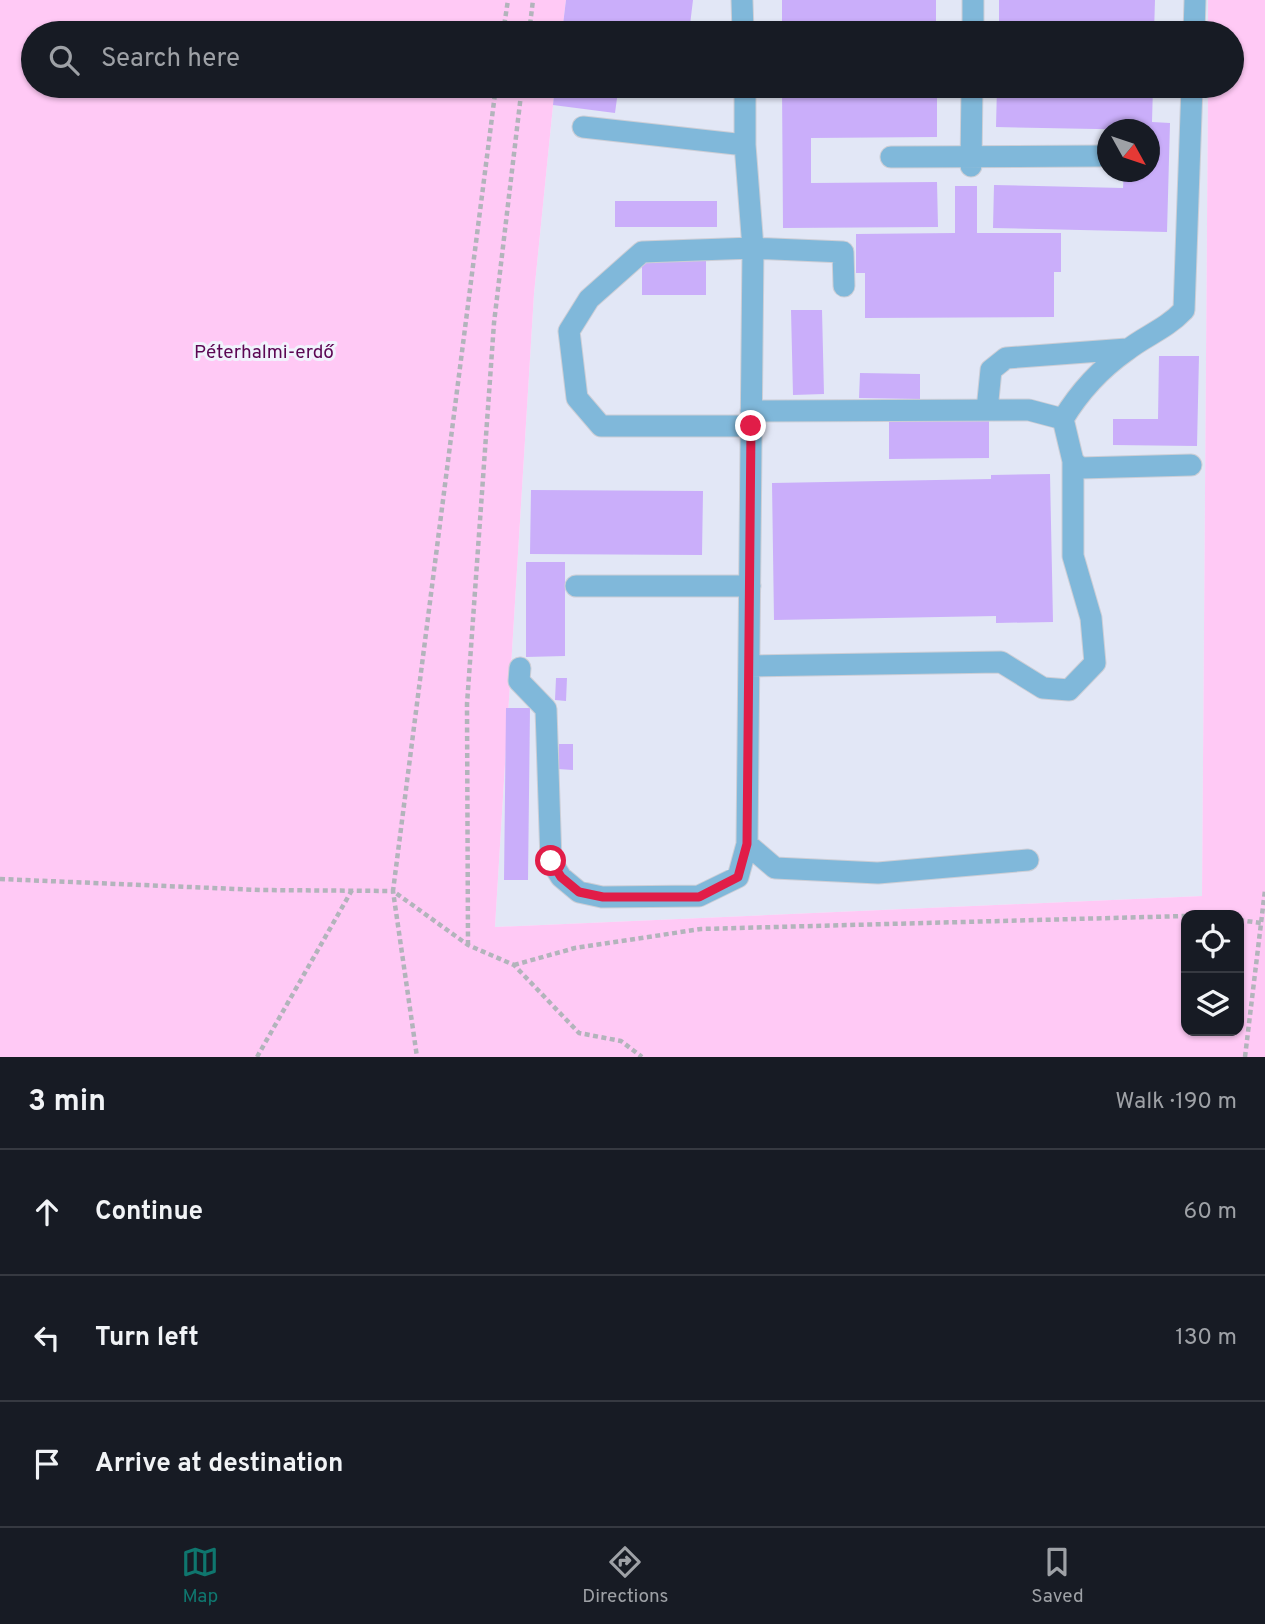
<!DOCTYPE html>
<html lang="en">
<head>
<meta charset="utf-8">
<style>
  body { margin:0; font-family:Overpass,sans-serif; background:#20242c; color:#f1f3f6 }
  .controls { position:absolute; right:21px; bottom:21px; display:grid; overflow:hidden; border-radius:14px; box-shadow:0 2px 5px #0004 }
  .controls button { width:63px; height:63px; display:grid; place-items:center; padding:0; border:0; border-bottom:2px solid #363941; background:#171b24; color:#f1f3f6; font:35px sans-serif }
  .compass { position:absolute; left:1097px; top:119px; width:63px; height:63px; border-radius:50%; background:#171b24; box-shadow:0 2px 5px #0004; rotate:130deg }
  .stop { position:absolute; width:21px; height:21px; margin:-16px; border:5px solid #e11d48; border-radius:50%; background:#fff }
  .stop.end { background:#e11d48; border-color:#fff; box-shadow:0 2px 7px #0008 }
  .list { margin:0; padding:0; list-style:none }
  h2 { display:flex; justify-content:space-between; align-items:center; height:91px; margin:0; padding:0 28px; font-size:30px }
  h2 small { font-size:23px; font-weight:400; color:#9ea1a6 }
  .list li { display:grid; grid-template-columns:46px 1fr auto; gap:21px; align-items:center; box-sizing:border-box; height:126px; padding:0 28px; border-top:2px solid #363941 }
  .list b { display:block; font-size:26px; white-space:nowrap }
  .list em { font-size:23px; font-style:normal; color:#9ea1a6 }
  .icon { flex:none; width:38px; height:38px; fill:none; stroke:currentColor; stroke-width:2; stroke-linecap:round; stroke-linejoin:round }
  .map { position:relative; flex:none; width:1265px; height:1057px; overflow:hidden }
  .search { position:absolute; background:#171b24; box-shadow:0 2px 5px #0004; left:21px; right:21px; top:21px; height:77px; display:flex; align-items:center; gap:18px; box-sizing:border-box; padding:0 24px; border-radius:38px; color:#9ea1a6; font-size:26px }
  .sheet { height:469px; background:#171b24 }
  nav { display:flex; justify-content:space-around; align-items:center; box-sizing:border-box; height:98px; border-top:2px solid #363941; background:#171b24; font-size:19px; color:#9ea1a6 }
  nav a { display:grid; justify-items:center; gap:4px }
  nav .on { color:#0f766e }
  .map>svg:first-child { display:block }
</style>
</head>
<body>
<div class="map">
<svg width="1265" height="1057" viewBox="0 0 1265 1057">
  <rect width="100%" height="100%" fill="#f0f3fc"/>
  <path fill="#e2e7f6" fill-rule="evenodd" d="M566 0H1208V33H562Z
    M555 86H1208L1202 896 495 927 534 294ZM1108 130H1150V172H1108Z"/>
  <path fill="#ffc9f5" fill-rule="evenodd" d="M0 0H566L562 33H33V86H555L534 294 495 927 1202 896 1208 86H1232V33H1208V0H1265V1057H0ZM1186 915H1239V1031H1186Z"/>
  <path fill="#caaefa" d="M566 0H693L689 33H562Z
    M782 0H936V24L809 25V33H782Z
    M999 0H1155L1154 33H1101V27L999 25Z
    M555 86H683L681 98 618 91 615 113 553 105Z
    M782 86H937V137L811 138V183L937 182 938 227 783 228Z
    M997 86H1153L1152 122 1170 123 1167 232 993 228 994 185 1123 188 1124 172H1150V130L996 127Z
    M955 186H977V233H1061V272H1054V317L865 318V273H856V234L955 233Z
    M615 201H717V227H615Z
    M642 261H706V295H642Z
    M791 310H822L824 394 793 395Z
    M1159 356H1199L1197 446 1113 445V419H1158Z
    M860 373 920 374V399L859 398Z
    M989 419V458L889 459V420Z
    M1050 474 1053 622 996 623V616L774 620 772 483 991 479V475Z
    M531 490 703 491 702 555 530 554Z
    M526 562H565V656L526 657Z
    M556 678H567L566 701 555 700Z
    M506 708H530L528 880H504Z
    M559 744H573V770L558 769Z"/>
  <g fill="none" stroke-linecap="round" stroke-linejoin="round">
    <defs>
      <path id="minor" d="M742 0 743 33
        M973 33V0
        M1194 33 1195 0
        M583 127 745 145
        M891 157 1099 156
        M971 166 972 86
        M987 410 991 370 1006 358 1127 349
        M751 411 1029 410 1063 419 1073 461 1080 468 1191 465
        M1063 419C1080 391 1099 370 1126 351 1146 335 1165 330 1184 310L1192 86
        M751 426H601L577 398 569 331 589 299 642 252 753 248 843 252 844 286
        M576 586H750
        M749 666 1001 662 1043 688 1069 690 1095 663 1091 618 1073 556V461
        M520 668 519 681 546 709 551 861 561 877 579 892 602 897 699 896 738 877 747 844 753 248 745 145V86
        M747 844 775 868 878 873 1028 860"/>
    </defs>
    <use href="#minor" stroke="#ccced6" stroke-width="23"/>
    <path stroke="#b2b4bb" stroke-width="4.5" stroke-dasharray="5 3.5" stroke-linecap="butt" d="M503 33 508 0
      M529 33 533 0
      M496 86 393 891 468 945 514 965 579 1033 621 1041 642 1057
      M0 879 260 890 393 891 417 1057
      M1193 915H1203
      M1239 920 1261 923
      M468 945 467 704 494 323 522 86
      M514 965 575 948 701 929 1186 916
      M257 1057 352 890
      M1245 1057 1265 890"/>
    <use href="#minor" stroke="#80b8da" stroke-width="21"/>
  </g>
  <g fill="none" stroke-linecap="round" stroke-linejoin="round">
    <path stroke="#e11d48" stroke-width="9" d="M551 861 561 877 579 892 603 897H699L738 877 747 844 751 426"/>
  </g>
  <g text-anchor="middle" dominant-baseline="central" stroke-width="6" stroke-linejoin="round" paint-order="stroke">
    <g font-size="19" fill="#5b0753" stroke="#f0f3fc">
      <text x="264" y="353">Péterhalmi-erdő</text>
    </g>
  </g>
</svg>
<div class="controls">
<button><svg class="icon" aria-label="locate" viewBox="0 0 24 24"><circle cx="12" cy="12" r="6"/><path d="M12 2v4M12 18v4M2 12h4M18 12h4"/></svg></button>
<button><svg class="icon" aria-label="layers" viewBox="0 0 24 24"><path d="M12 4l9 5-9 5-9-5zM3 14l9 5 9-5"/></svg></button>
</div>
<svg class="compass" viewBox="-18 -18 36 36"><path d="M0-13l5 13h-10z" fill="#e53935"/><path d="M0 13l5-13h-10z" fill="#9ea1a6"/></svg>
<div class="stop" style="left:551px;top:861px"></div>
<div class="stop end" style="left:751px;top:426px"></div>
<div class="search"><svg class="icon" aria-label="search" viewBox="0 0 24 24"><circle cx="10" cy="10" r="6"/><path d="M15 15l6 6"/></svg>Search here</div>
</div>
<section class="sheet">
<h2>3 min<small>Walk · 190 m</small></h2>
<ul class="list">
<li><svg class="icon" aria-label="ahead" viewBox="0 0 24 24"><path d="M12 20V5M6 11l6-6 6 6"/></svg><div><b>Continue</b></div><em>60 m</em></li>
<li><svg class="icon" aria-label="left" viewBox="0 0 24 24"><path d="M17 20v-9H6M10 6l-5 5 5 5"/></svg><div><b>Turn left</b></div><em>130 m</em></li>
<li><svg class="icon" aria-label="arrive" viewBox="0 0 24 24"><path d="M6 21V4h12l-3 4 3 4H6"/></svg><div><b>Arrive at destination</b></div></li>
</ul>
</section>
<nav>
<a class="on"><svg class="icon" aria-label="map" viewBox="0 0 24 24"><path d="M3 6l6-2 6 2 6-2v14l-6 2-6-2-6 2zM9 4v14M15 6v14"/></svg>Map</a>
<a><svg class="icon" aria-label="directions" viewBox="0 0 24 24"><path d="M12 3l9 9-9 9-9-9zM9 14v-3h6M13 9l2 2-2 2"/></svg>Directions</a>
<a><svg class="icon" aria-label="saved" viewBox="0 0 24 24"><path d="M7 4h10v16l-5-4-5 4z"/></svg>Saved</a>
</nav>
</body>
</html>
